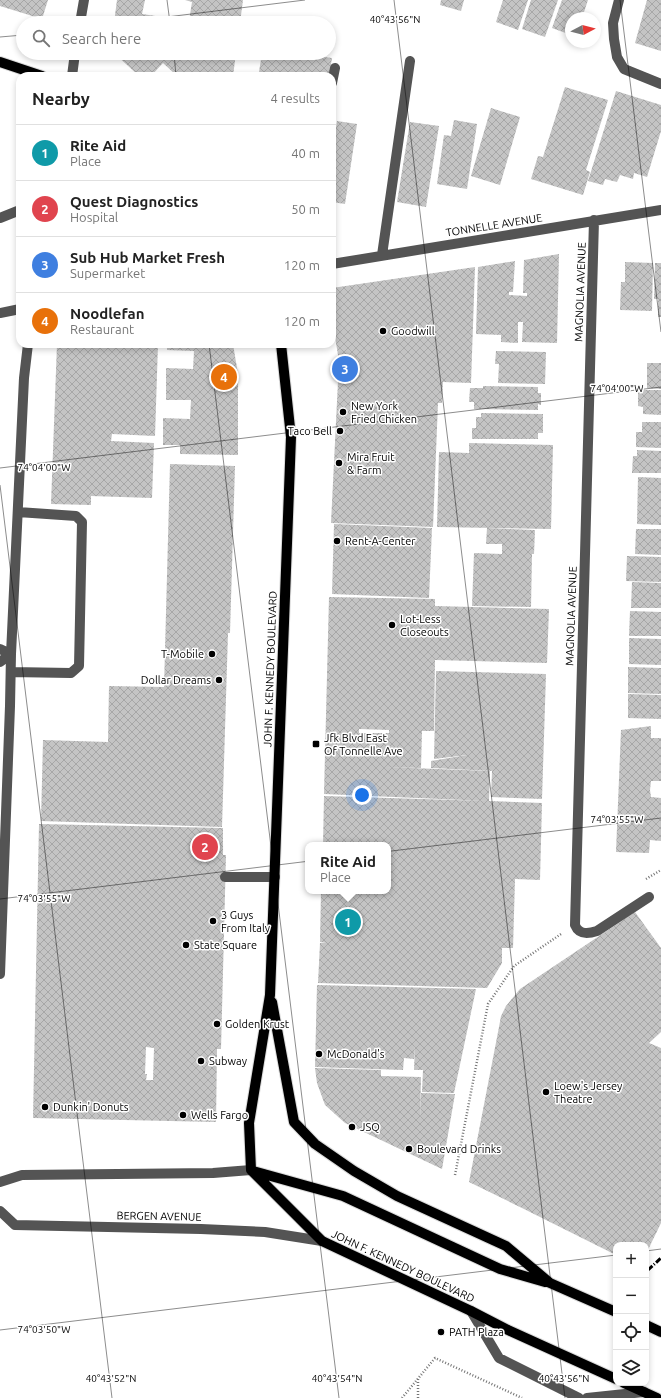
<!DOCTYPE html>
<html lang="en">
<head>
<meta charset="utf-8">
<style>
  body { margin:0; font-family:Ubuntu,sans-serif; background:#f2f2f2; color:#222 }
  .controls { position:absolute; right:12px; bottom:12px; display:grid; overflow:hidden; border-radius:8px; box-shadow:0 2px 6px #0003 }
  .controls button { width:36px; height:36px; display:grid; place-items:center; padding:0; border:0; border-bottom:1px solid #e0e0e0; background:#fff; color:#222; font:20px sans-serif }
  .compass { position:absolute; left:565px; top:12px; width:36px; height:36px; border-radius:50%; background:#fff; box-shadow:0 2px 6px #0003; rotate:83deg }
  .you { position:absolute; left:362px; top:795px; width:14px; height:14px; margin:-10px; border:3px solid #fff; border-radius:50%; background:#1a73e8; box-shadow:0 0 0 6px #1a73e833 }
  .badge { display:grid; place-items:center; width:26px; height:26px; border-radius:50%; background:#000; color:#fff; font-size:13px; font-weight:700 }
  .pin { position:absolute; translate:-50% -50%; border:2px solid #fff; box-shadow:0 1px 4px #0006 }
  .popup { position:absolute; left:305px; top:842px; width:86px; height:52px; box-sizing:border-box; display:grid; place-content:center; border-radius:8px; background:#fff; filter:drop-shadow(0 1px 3px #0005); font-size:13px; white-space:nowrap; color:#767676 }
  .popup b { font-size:15px; color:#222 }
  .popup::after { content:''; position:absolute; left:50%; top:100%; margin-left:-8px; border:8px solid transparent; border-top-color:#fff }
  .list { margin:0; padding:0; list-style:none }
  h2 { display:flex; justify-content:space-between; align-items:center; height:52px; margin:0; padding:0 16px; font-size:17px }
  h2 small { font-size:13px; font-weight:400; color:#767676 }
  .list li { display:grid; grid-template-columns:26px 1fr auto; gap:12px; align-items:center; box-sizing:border-box; height:56px; padding:0 16px; border-top:1px solid #e0e0e0 }
  .list b { display:block; font-size:15px; white-space:nowrap }
  .list p { margin:0; font-size:13px; white-space:nowrap; color:#767676 }
  .list em { font-size:13px; font-style:normal; color:#767676 }
  .icon { flex:none; width:22px; height:22px; fill:none; stroke:currentColor; stroke-width:2; stroke-linecap:round; stroke-linejoin:round }
  .map { position:relative; flex:none; width:661px; height:1398px; overflow:hidden }
  .search { position:absolute; background:#fff; box-shadow:0 2px 6px #0003; left:16px; top:16px; width:320px; height:44px; display:flex; align-items:center; gap:10px; box-sizing:border-box; padding:0 14px; border-radius:22px; color:#767676; font-size:15px }
  .panel { position:absolute; background:#fff; box-shadow:0 2px 6px #0003; left:16px; top:72px; width:320px; height:276px; border-radius:12px }
  .map>svg:first-child { display:block }
</style>
</head>
<body>
<div class="map">
<svg width="661" height="1398" viewBox="0 0 661 1398">
  <defs>
    <pattern id="building-cross-hatch" width="8" height="8" patternUnits="userSpaceOnUse"><rect width="8" height="8" fill="#c4c4c4"/><path d="M0 0l8 8M0 8l8-8" fill="none" stroke="#a7a7a7"/></pattern>
  </defs>
  <rect width="100%" height="100%" fill="#fff"/>
  <path fill="url(#building-cross-hatch)" fill-rule="evenodd" d="M0 0H48L42 19 0 6Z
    M117 0H145L142 14 189 21 192 2 185 0H243L240 23H114Z
    M441 0H464L461 11 440 5Z
    M503 0H528L518 30 496 22Z
    M531 0H558L545 37 522 29Z
    M562 0H588L582 18H571V35L552 28Z
    M647 0H661V51L635 43Z
    M114 53H236L233 76H177L163 63 151 76H139Z
    M262 53H297L332 58 329 76H269L270 74 259 72Z
    M565 87 608 100 586 170 590 172 583 195 531 179 538 156 543 157Z
    M616 91 661 105V131L647 177 634 173 633 179 620 175 617 182 605 179 603 185 588 181Z
    M491 108 520 117 500 185 471 176Z
    M454 120 477 124 467 189 437 184 444 135 451 136Z
    M337 121 357 124 345 204 332 202V127L336 128Z
    M410 122 439 126 426 207 397 202Z
    M559 254 557 343 522 342 523 322H518V343L501 342V335L476 334 478 267 515 261 513 292H509V295L527 296V293H523L524 260Z
    M625 262 653 263 652 311 620 310 621 282H625Z
    M655 263H661V317H658V299H654Z
    M475 267 471 383 443 382 442 403H438L433 527 331 523 339 361 335 337 332 327V288Z
    M57 344H158L155 436 112 434 111 441 154 443 152 498 91 496V505L51 504Z
    M167 344H233L238 374V455L180 454V445H163V418L190 419 191 400H166V368L193 369 194 351 167 350Z
    M496 351 546 352 545 384 498 383 499 364H495Z
    M647 363H661V389L647 388Z
    M483 386 538 387V393H541V405L538 404V410L474 409V402H469L470 388H483Z
    M638 390H661V415L643 414V407L638 406Z
    M481 413 543 414V433H538V439H472V428H476V417H481Z
    M642 422H661V448L636 447V432H642Z
    M469 443 553 445 551 529 437 527 439 452 469 453Z
    M637 450 661 451V473H632L633 456H637Z
    M170 464 235 466 230 633H228L222 827 41 821 43 740 108 742 109 686 164 687Z
    M638 477 661 478V525L637 524Z
    M334 524 432 528 429 598 332 594Z
    M487 528 535 530 534 554H532L531 607 472 606 474 553 502 554V544H486Z
    M636 529H661V555L635 554Z
    M627 556 661 557V582L626 581Z
    M632 582 661 583V608H631Z
    M329 597 435 599V606L549 609 547 663 435 660 434 731H422L421 768 385 767 490 771 489 801 542 803 540 880 515 879 513 948H502V963L487 988 318 983 320 943 326 942H320L321 891H388V845H323L324 796 487 801 324 794ZM359 729 389 730V733H359Z
    M630 611 661 612V636H629Z
    M629 638 661 639V665L629 664Z
    M628 667 661 668V694L628 693Z
    M436 671 546 674 542 799 491 797 492 771 431 768V761L467 755 434 759Z
    M628 694 661 695V719L628 718Z
    M651 726V738H661V781H651L650 790 651 797 661 798V841L650 840 649 853 616 852 621 730Z
    M39 824 223 828V855H226L221 1049H217L216 1122 33 1118ZM146 1047 154 1048 153 1080H146L147 1074H145Z
    M635 912 661 948V1032L649 1043 661 1048V1223L646 1254V1245H616V1255L522 1208 469 1182 499 1027 501 1016 506 1006 520 989Z
    M317 985 476 989 454 1093 422 1092 423 1070H414L415 1045 414 1059 404 1058 403 1070 315 1067Z
    M315 1068 381 1070V1076L421 1077 420 1121 421 1093 455 1094 442 1169 345 1123 325 1105 317 1083Z"/>
  <g fill="none" stroke-linecap="round" stroke-linejoin="round">
    <defs>
      <path id="major" d="M0 62 42 76
        M281 344 291 437 270 995 249 1123 251 1170 322 1241 471 1311 508 1330 616 1379
        M272 1002 294 1122 315 1144 354 1171 397 1196 506 1246 550 1283 616 1312
        M253 1171 343 1196 500 1269 545 1282
        M646 1325 661 1332
        M624 1383 657 1398"/>
    </defs>
    <use href="#major" stroke="#dbdbdb" stroke-width="12"/>
    <path stroke="#767676" stroke-width="2.5" stroke-dasharray="1 2" stroke-linecap="butt" d="M646 879 661 870
      M455 1175 488 1004 514 966 561 934
      M402 1398 435 1358 522 1398
      M418 1398V1379"/>
    <path stroke="#545454" stroke-width="10" d="M619 0 613 23 614 39 617 57 624 69 661 84
      M80 23 84 0
      M72 76 75 53
      M332 83 335 68
      M0 218 20 210
      M594 220 575 925C579 935 588 934 597 931L649 897
      M382 255 410 61
      M332 264 661 210
      M0 313 20 309
      M0 649 11 654 0 662
      M11 672 71 673 79 666 82 522 76 516 18 512
      M225 877H275
      M0 974 10 706 11 654 24 378 28 344
      M0 1182 22 1175 213 1173 251 1170
      M0 1211 15 1225 201 1229 265 1232 322 1241
      M471 1311 499 1358 579 1398
      M587 1398 644 1392"/>
    <use href="#major" stroke="#000" stroke-width="10"/>
    <path stroke="#000" stroke-width="3" stroke-dasharray="6 2 1 2" stroke-linecap="butt" d="M648 1270 661 1258"/>
  </g>
  <path fill="none" stroke="#000" stroke-width="1" stroke-opacity="0.45" d="M167 0 170 23M394 0 565 1398M620 0 661 332M118 23 305 0M0 37 23 35M174 53 176 76M209 344 339 1398M0 468 661 387M0 485 112 1398M0 899 661 818M646 1251 661 1249M0 1330 616 1255"/>
  <g fill="#000" stroke="#fff" stroke-width="1.5">
    <circle cx="383" cy="331" r="4"/>
    <circle cx="343" cy="412" r="4"/>
    <circle cx="340" cy="431" r="4"/>
    <circle cx="339" cy="463" r="4"/>
    <circle cx="337" cy="541" r="4"/>
    <circle cx="392" cy="625" r="4"/>
    <circle cx="212" cy="654" r="4"/>
    <circle cx="219" cy="680" r="4"/>
    <rect x="312" y="740" width="8" height="8" rx="2"/>
    <circle cx="213" cy="921" r="4"/>
    <circle cx="186" cy="945" r="4"/>
    <circle cx="217" cy="1024" r="4"/>
    <circle cx="319" cy="1054" r="4"/>
    <circle cx="201" cy="1061" r="4"/>
    <circle cx="546" cy="1092" r="4"/>
    <circle cx="45" cy="1107" r="4"/>
    <circle cx="183" cy="1115" r="4"/>
    <circle cx="352" cy="1127" r="4"/>
    <circle cx="409" cy="1149" r="4"/>
    <circle cx="441" cy="1332" r="4"/>
  </g>
  <g text-anchor="middle" dominant-baseline="central" stroke-width="3" stroke-linejoin="round" paint-order="stroke">
    <g font-size="11" fill="#000" stroke="#fff">
      <text transform="translate(494 225) rotate(-9)">TONNELLE AVENUE</text>
      <text transform="translate(580 292) rotate(-88)">MAGNOLIA AVENUE</text>
      <text transform="translate(571 616) rotate(-88)">MAGNOLIA AVENUE</text>
      <text transform="translate(270 669) rotate(-88)">JOHN F. KENNEDY BOULEVARD</text>
      <text transform="translate(159 1216) rotate(1)">BERGEN AVENUE</text>
      <text transform="translate(403 1266) rotate(25)">JOHN F. KENNEDY BOULEVARD</text>
    </g>
    <g font-size="11" fill="#000" stroke="#fff" text-anchor="start">
      <text x="391" y="331">Goodwill</text>
      <text x="351" y="406">New York<tspan x="351" dy="13">Fried Chicken</tspan></text>
      <text x="332" y="431" text-anchor="end">Taco Bell</text>
      <text x="347" y="457">Mira Fruit<tspan x="347" dy="13">&amp; Farm</tspan></text>
      <text x="345" y="541">Rent-A-Center</text>
      <text x="400" y="619">Lot-Less<tspan x="400" dy="13">Closeouts</tspan></text>
      <text x="204" y="654" text-anchor="end">T-Mobile</text>
      <text x="211" y="680" text-anchor="end">Dollar Dreams</text>
      <text x="324" y="738">Jfk Blvd East<tspan x="324" dy="13">Of Tonnelle Ave</tspan></text>
      <text x="221" y="915">3 Guys<tspan x="221" dy="13">From Italy</tspan></text>
      <text x="194" y="945">State Square</text>
      <text x="225" y="1024">Golden Krust</text>
      <text x="327" y="1054">McDonald's</text>
      <text x="209" y="1061">Subway</text>
      <text x="554" y="1086">Loew's Jersey<tspan x="554" dy="13">Theatre</tspan></text>
      <text x="53" y="1107">Dunkin' Donuts</text>
      <text x="191" y="1115">Wells Fargo</text>
      <text x="360" y="1127">JSQ</text>
      <text x="417" y="1149">Boulevard Drinks</text>
      <text x="449" y="1332">PATH Plaza</text>
    </g>
  </g>
  <g font-size="10" text-anchor="middle" fill="#000" stroke="#fff" stroke-width="3" stroke-linejoin="round" paint-order="stroke">
    <text x="395" y="23">40°43'56"N</text>
    <text x="617" y="392">74°04'00"W</text>
    <text x="44" y="471">74°04'00"W</text>
    <text x="617" y="823">74°03'55"W</text>
    <text x="44" y="902">74°03'55"W</text>
    <text x="44" y="1333">74°03'50"W</text>
    <text x="111" y="1382">40°43'52"N</text>
    <text x="337" y="1382">40°43'54"N</text>
    <text x="564" y="1382">40°43'56"N</text>
  </g>
</svg>
<div class="controls">
<button>+</button>
<button>−</button>
<button><svg class="icon" aria-label="locate" viewBox="0 0 24 24"><circle cx="12" cy="12" r="6"/><path d="M12 2v4M12 18v4M2 12h4M18 12h4"/></svg></button>
<button><svg class="icon" aria-label="layers" viewBox="0 0 24 24"><path d="M12 4l9 5-9 5-9-5zM3 14l9 5 9-5"/></svg></button>
</div>
<svg class="compass" viewBox="-18 -18 36 36"><path d="M0-13l5 13h-10z" fill="#e53935"/><path d="M0 13l5-13h-10z" fill="#767676"/></svg>
<div class="you"></div>
<div class="pin badge" style="left:348px;top:922px;background:#0f9aa8">1</div>
<div class="popup"><b>Rite Aid</b>Place</div>
<div class="pin badge" style="left:205px;top:847px;background:#e0444e">2</div>
<div class="pin badge" style="left:345px;top:369px;background:#3f7fe0">3</div>
<div class="pin badge" style="left:224px;top:377px;background:#e8710a">4</div>
<div class="search"><svg class="icon" aria-label="search" viewBox="0 0 24 24"><circle cx="10" cy="10" r="6"/><path d="M15 15l6 6"/></svg>Search here</div>
<section class="panel">
<h2>Nearby<small>4 results</small></h2>
<ul class="list">
<li><span class="badge" style="background:#0f9aa8">1</span><div><b>Rite Aid</b><p>Place</p></div><em>40 m</em></li>
<li><span class="badge" style="background:#e0444e">2</span><div><b>Quest Diagnostics</b><p>Hospital</p></div><em>50 m</em></li>
<li><span class="badge" style="background:#3f7fe0">3</span><div><b>Sub Hub Market Fresh</b><p>Supermarket</p></div><em>120 m</em></li>
<li><span class="badge" style="background:#e8710a">4</span><div><b>Noodlefan</b><p>Restaurant</p></div><em>120 m</em></li>
</ul>
</section>
</div>
</body>
</html>
